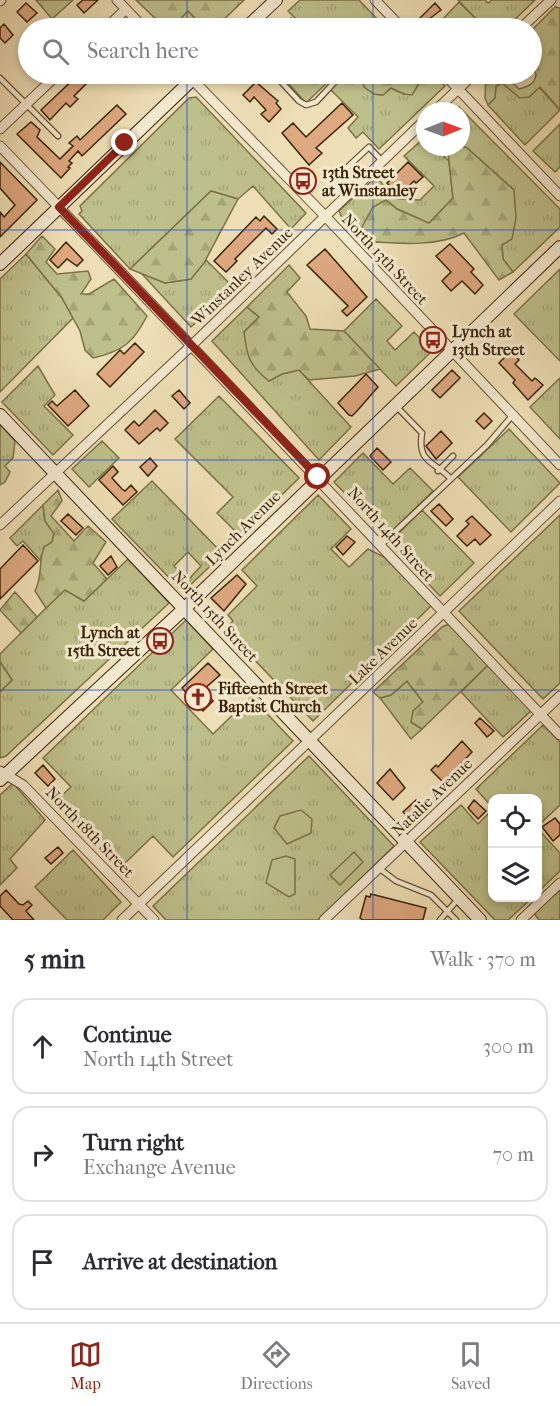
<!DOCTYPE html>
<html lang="en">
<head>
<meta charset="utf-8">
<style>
  body { margin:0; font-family:"IM FELL French Canon",serif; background:#f2f2f3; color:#2b2b33 }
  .controls { position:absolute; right:18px; bottom:18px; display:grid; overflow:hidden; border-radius:12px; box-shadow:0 3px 9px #0003 }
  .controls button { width:54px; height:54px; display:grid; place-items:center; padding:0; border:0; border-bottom:2px solid #e1e1e2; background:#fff; color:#2b2b33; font:30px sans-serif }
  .compass { position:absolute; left:416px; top:102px; width:54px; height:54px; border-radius:50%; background:#fff; box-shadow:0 3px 9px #0003; rotate:89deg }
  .stop { position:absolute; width:18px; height:18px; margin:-14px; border:4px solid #8f2418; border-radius:50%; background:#fff }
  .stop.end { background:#8f2418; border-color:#fff; box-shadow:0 2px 6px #0008 }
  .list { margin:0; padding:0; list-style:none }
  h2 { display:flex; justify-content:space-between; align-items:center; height:78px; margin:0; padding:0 24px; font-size:26px }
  h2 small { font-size:20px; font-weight:400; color:#7c7c81 }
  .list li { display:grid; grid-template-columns:39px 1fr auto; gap:18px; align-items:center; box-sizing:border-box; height:96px; margin:0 12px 12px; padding:0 12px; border:2px solid #e1e1e2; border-radius:18px }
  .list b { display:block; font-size:22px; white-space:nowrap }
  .list p { margin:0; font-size:20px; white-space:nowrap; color:#7c7c81 }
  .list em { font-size:20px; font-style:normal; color:#7c7c81 }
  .icon { flex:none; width:33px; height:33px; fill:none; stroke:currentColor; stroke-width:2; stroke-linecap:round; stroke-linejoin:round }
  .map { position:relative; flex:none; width:560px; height:920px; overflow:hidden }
  .search { position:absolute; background:#fff; box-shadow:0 3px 9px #0003; left:18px; right:18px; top:18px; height:66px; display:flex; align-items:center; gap:15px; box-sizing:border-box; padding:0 21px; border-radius:33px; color:#7c7c81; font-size:22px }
  .sheet { height:402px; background:#fff }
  nav { display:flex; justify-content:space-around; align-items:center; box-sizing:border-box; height:84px; border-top:2px solid #e1e1e2; background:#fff; font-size:16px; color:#7c7c81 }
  nav a { display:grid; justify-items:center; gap:3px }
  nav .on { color:#8f2418 }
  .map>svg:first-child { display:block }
</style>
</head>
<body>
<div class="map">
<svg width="560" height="920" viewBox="0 0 560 920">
  <defs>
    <pattern id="grass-tufts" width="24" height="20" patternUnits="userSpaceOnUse" patternTransform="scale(1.5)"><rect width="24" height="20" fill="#bec08b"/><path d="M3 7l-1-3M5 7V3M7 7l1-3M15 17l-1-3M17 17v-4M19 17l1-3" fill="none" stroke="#a4a576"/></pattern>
    <pattern id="forest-firs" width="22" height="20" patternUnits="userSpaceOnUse" patternTransform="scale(1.5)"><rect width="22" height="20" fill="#bec08b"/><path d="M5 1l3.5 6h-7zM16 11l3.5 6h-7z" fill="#a4a576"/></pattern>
  </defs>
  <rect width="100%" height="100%" fill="#efdfb6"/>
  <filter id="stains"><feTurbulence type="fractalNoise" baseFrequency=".00333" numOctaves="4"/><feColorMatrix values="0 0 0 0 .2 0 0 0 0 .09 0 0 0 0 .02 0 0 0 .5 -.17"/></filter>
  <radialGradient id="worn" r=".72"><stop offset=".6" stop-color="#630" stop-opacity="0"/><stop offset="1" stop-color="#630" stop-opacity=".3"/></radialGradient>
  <path fill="url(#grass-tufts)" stroke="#7c7246" stroke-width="1.5" fill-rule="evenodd" d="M300 0H359L377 19 367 28H305L288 11Z
    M458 0H485L488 3 492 0H535L506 28H476L481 24Z
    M188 11 205 28H184L178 21Z
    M293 74H336L306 103 289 84 296 77Z
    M345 74H359L374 94 382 95 391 88 404 94 420 82 415 74H433L445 86 379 149 363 132 356 138 348 128 358 117 330 89Z
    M502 83 529 97 539 87 560 110 525 145 488 105 495 98 496 86Z
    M196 97 306 213 291 229 253 186 238 199 211 191 130 269 79 214 82 211 80 206 189 98Z
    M459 107 560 209V227L513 272 503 259 502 244 512 238 514 190 467 148 461 146V111H454Z
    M560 124V167L555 172 533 151Z
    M424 138 425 147H434L449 161 453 198 429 224 397 209 386 200 358 234 342 218 339 211 376 177 396 199 420 200 434 186 404 156Z
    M26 254 62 298 73 318 0 392V279Z
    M205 259 233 287 191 327 141 273 165 283 191 279Z
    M560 269V361L514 314Z
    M376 299 402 326 387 341 395 350 414 332 432 351 396 386 344 331Z
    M247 307 259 317 244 332 269 381 282 374 299 370 351 427 319 460 212 341Z
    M38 366 55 395 44 406 73 435 53 455 2 402Z
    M560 378V439L530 407Z
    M219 396 299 478 240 536 217 513 233 497 175 439Z
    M0 424 15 441 13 458 5 466 10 472 5 482 0 485Z
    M509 429 560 483 511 532 458 477Z
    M102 441 119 458 89 487 72 469Z
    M363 453 393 484 410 468 433 491 391 532 381 522 368 517 334 482Z
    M152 481 223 554 183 592 112 519ZM188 552 201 566 188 580 174 566Z
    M318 495 351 529 331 549 349 567 368 549 384 557 432 605 313 721 225 629 233 621 228 615 257 586 242 570Z
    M43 505 45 521 54 533 52 542 41 556V561L23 541 17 546 10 538Z
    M422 510 474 563 440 596 389 543Z
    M560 515V683L543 699 459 611Z
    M128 559 169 603 6 756 0 758V692L12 680 0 662V654L65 589 84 601Z
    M186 620 213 649 171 690 213 734 251 697 293 741 173 857 153 836 121 867 57 800 71 787 43 758Z
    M488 665 531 711 503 737 461 692Z
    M407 681 423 702 411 722 422 729 411 739 380 698 391 695Z
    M543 725 560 742V805L538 826V798H492V807L476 789Z
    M309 756 394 846 318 920H166L153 906Z
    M13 783 45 820 10 859 17 868 0 885V795Z
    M461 805 478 824 492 810V898H532L508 920H495L420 842Z
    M538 829 560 853V871L538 892Z
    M73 850 121 902 103 920H67L35 887Z"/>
  <path fill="url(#forest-firs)" stroke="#7c7246" stroke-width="1.5" d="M36 0H73L52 19Z
    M136 0H244L215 28H205L188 11 178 21 184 28H165Z
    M459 2 481 24 476 28H437L442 20Z
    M555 7 560 8V110L540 87 529 97 520 98 502 83 496 86 495 98 488 105 485 98 486 74H504L519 89C529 86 535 84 536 74L532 65V30Z
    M375 74H415L420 82 412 95 404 94 391 88 383 95 374 94 364 87 363 82Z
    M461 146 467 148 514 190 516 218 512 239 502 245 503 259 513 272 499 280 464 233C439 246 404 244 376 242L372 248 358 234 373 207 386 200 397 209 429 223 453 198 448 152 453 147Z
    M211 191 238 199 204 263 191 279 165 283 130 269Z
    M42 236 55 249 46 262 57 274 88 271 91 279 81 294H89L114 279 147 316C133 343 123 351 93 358L85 350 80 331 62 298 26 254Z
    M289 265 300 278 287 292 306 316 310 329 344 331 380 369 355 376 309 380 299 370 282 374 269 381C249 365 247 357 244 332L259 317 247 307Z
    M58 490 62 501 51 516 74 541 88 526 106 542 93 563 107 579 84 601 65 590 46 608 35 591C43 575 38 563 44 547L52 542 54 534 45 521 43 505Z
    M15 592 37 617 21 633 0 610Z
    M449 624 488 665 422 729 411 722 413 711 423 702 407 681 391 695 380 698 373 692 442 627Z
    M0 662 12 680 0 692Z
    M560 890V920H539L534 913Z"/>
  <path fill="#bec08b" stroke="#7c7246" stroke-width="1.5" d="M301 810 312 819 311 833 287 844 274 828 280 816Z
    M354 852 363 862 340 885 330 875Z
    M286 856 295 859V894L289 897 266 883 272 860Z"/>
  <path fill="#dea880" stroke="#3b2302" stroke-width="1.5" d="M83 0H98L84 13 77 5Z
    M26 3 37 13 27 22 17 12Z
    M435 3 441 10 424 23 420 18Z
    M291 18 300 28H289L285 24Z
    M4 24 13 35 5 43 0 38V28Z
    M79 74H84L90 80 74 96 78 99 70 107 66 103 50 120 41 110Z
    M256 82 278 101 276 103 281 109 269 122 261 114 266 110 254 97 250 102 243 95Z
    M342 103 353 115 316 148 322 153 309 165 282 133 293 123 306 137Z
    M117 105 126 114 82 156 78 151 69 161 72 163 68 167 70 168 61 178 17 134 31 122 40 130 37 137 60 159 73 146 69 143 77 136 80 140Z
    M0 162 37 200 0 237V212L4 217 15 205 0 188Z
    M408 162 423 177 416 183 414 181 399 195 387 183Z
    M264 216 277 229 272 234 266 228 235 259 237 261 226 272 214 261 256 217 260 221Z
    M66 242 83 260 77 266 67 259 58 268 50 260Z
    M450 244 474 269 471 272 483 285 475 294 462 281 451 291 442 281 451 272 436 256Z
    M325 249 367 297 347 316 342 311 348 306 307 265Z
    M135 343 144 352 110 387 97 374 120 350 124 354Z
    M511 351 519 360 515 364 532 381 535 378 543 385 528 400 513 383 515 380 499 363Z
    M452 370 460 378 440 398 432 390Z
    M366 374 378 387 357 411 352 416 349 415 338 403Z
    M75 390 89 406 68 426 48 405 52 401 57 406Z
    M179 390 190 403 184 409 172 396Z
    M155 410 168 423 160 431 157 428 139 444 125 430 134 421 139 426Z
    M484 413 492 421 484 429 476 421Z
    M441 431 452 443 436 459 426 446Z
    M377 448 391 462 383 470 370 456Z
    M150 458 157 466 148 476 140 467Z
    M113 466 118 472 112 478 122 489 125 491 131 485 137 492 123 505 99 480Z
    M439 504 453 519 446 526 431 511Z
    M68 514 83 528 76 535 61 521Z
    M472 516 491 535 480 545 475 539 467 546 457 536 469 524 466 521Z
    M347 536 355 542 343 555 336 547Z
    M23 545 38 561 0 599V569Z
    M111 556 117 567 108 575 100 566Z
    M237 575 246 584 224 611 211 598Z
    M208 663 220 675 203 690 213 701 203 711 182 688Z
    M480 718 494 731 487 737 475 723Z
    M462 741 472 752 443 782 431 770 436 765 438 767Z
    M43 765 55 779 48 786 35 773Z
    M390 769 405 788 393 800 377 783Z
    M416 800 422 807 410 819 403 812Z
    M474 800 486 811 478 819 468 808Z
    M555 818 560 824V835L553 841 542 827Z
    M58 847 63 853 51 864 45 858Z
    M6 890 19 904 23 905 28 901 32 905 26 911 34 920H13L0 906V896Z
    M371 894 426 908 423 920H363L360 918 366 896 370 897Z"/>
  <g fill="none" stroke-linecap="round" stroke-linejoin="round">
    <defs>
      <path id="lane" d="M386 28 395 20
        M274 74 299 101 306 105 316 102 342 74
        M0 78 58 136
        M338 176 369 147 382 161
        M396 406 422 433C417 463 434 461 450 478
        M438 471 453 456
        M381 545 487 445 512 416
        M380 869 396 881 431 895 456 920
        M440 920 459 898"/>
      <path id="street" d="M117 0 144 28
        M375 0 402 28
        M0 1 1 0
        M106 28 126 9
        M521 28 551 0
        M187 74 325 216 560 465
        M444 74 560 196
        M435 111 474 74
        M0 129 58 74
        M0 146C189 341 373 539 560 735
        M0 525 191 346 425 120
        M0 771 23 785 154 920
        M122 920 560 501
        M324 920 560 696
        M521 920 560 883"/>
      <path id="secondary" d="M246 28 276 0
        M0 264 198 74
        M0 415 480 920
        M0 780 185 608 560 247"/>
    </defs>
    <use href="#lane" stroke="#68522f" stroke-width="7"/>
    <use href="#street" stroke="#68522f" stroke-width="11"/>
    <use href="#secondary" stroke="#3b2302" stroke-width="14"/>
    <use href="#lane" stroke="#f5ead0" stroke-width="4.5"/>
    <use href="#street" stroke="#f5ead0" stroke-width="9"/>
    <use href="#secondary" stroke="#f5ead0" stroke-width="12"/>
  </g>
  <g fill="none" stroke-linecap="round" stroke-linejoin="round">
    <path stroke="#8f2418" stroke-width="8" d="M125 143 59 207 318 477"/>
  </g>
  <path fill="none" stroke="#1d4ed8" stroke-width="1.5" stroke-opacity="0.55" d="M187 0V28M373 0V28M187 74V920M373 74V920M0 230H560M0 460H560M0 690H560"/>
  <defs>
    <symbol id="bus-ring" viewBox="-11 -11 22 22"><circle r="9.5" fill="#f5ead0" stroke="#8f2418" stroke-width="1.5"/><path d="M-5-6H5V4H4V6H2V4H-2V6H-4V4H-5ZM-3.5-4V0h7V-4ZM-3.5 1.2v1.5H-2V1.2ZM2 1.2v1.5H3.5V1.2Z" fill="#8f2418"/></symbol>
    <symbol id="church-ring" viewBox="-11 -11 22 22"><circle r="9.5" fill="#f5ead0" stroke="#8f2418" stroke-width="1.5"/><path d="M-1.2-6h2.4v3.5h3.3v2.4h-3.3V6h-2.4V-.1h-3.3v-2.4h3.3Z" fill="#8f2418"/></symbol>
  </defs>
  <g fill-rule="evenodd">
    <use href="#bus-ring" x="288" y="166" width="30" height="30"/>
    <use href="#bus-ring" x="418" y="325" width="30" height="30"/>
    <use href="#bus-ring" x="145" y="626" width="30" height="30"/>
    <use href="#church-ring" x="183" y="682" width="30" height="30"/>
  </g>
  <g text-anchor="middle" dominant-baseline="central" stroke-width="6" stroke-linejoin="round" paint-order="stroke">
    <g font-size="16" font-weight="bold" fill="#3b2302" stroke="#f5ead0" text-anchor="start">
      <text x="322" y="172">13th Street<tspan x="322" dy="18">at Winstanley</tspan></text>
      <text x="452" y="331">Lynch at<tspan x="452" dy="18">13th Street</tspan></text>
      <text x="140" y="632" text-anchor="end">Lynch at<tspan x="140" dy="18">15th Street</tspan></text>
      <text x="218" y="688">Fifteenth Street<tspan x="218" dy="18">Baptist Church</tspan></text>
    </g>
    <g font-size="16" fill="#3b2302" stroke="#f5ead0">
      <text transform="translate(385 259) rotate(47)">North 13th Street</text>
      <text transform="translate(242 276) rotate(-44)">Winstanley Avenue</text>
      <text transform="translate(243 528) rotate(-45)">Lynch Avenue</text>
      <text transform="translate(391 534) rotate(48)">North 14th Street</text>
      <text transform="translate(215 616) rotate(47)">North 15th Street</text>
      <text transform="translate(383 651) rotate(-44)">Lake Avenue</text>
      <text transform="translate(432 797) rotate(-44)">Natalie Avenue</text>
      <text transform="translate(90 832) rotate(46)">North 18th Street</text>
    </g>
  </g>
  <rect width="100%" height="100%" filter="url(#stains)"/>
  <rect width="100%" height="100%" fill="url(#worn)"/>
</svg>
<div class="controls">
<button><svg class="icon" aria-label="locate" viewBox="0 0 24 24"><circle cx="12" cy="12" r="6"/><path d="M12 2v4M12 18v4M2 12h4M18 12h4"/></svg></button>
<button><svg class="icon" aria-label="layers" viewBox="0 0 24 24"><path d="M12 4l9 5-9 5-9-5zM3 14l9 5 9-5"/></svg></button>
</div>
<svg class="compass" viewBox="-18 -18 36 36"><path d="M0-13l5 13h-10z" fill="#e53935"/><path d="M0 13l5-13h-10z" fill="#7c7c81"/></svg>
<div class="stop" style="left:318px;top:477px"></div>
<div class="stop end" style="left:125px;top:143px"></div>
<div class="search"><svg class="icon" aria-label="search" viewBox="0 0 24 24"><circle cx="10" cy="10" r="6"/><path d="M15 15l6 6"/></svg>Search here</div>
</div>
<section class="sheet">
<h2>5 min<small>Walk · 370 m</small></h2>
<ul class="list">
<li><svg class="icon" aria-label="ahead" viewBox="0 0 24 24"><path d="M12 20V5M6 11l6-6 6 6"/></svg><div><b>Continue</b><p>North 14th Street</p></div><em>300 m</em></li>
<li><svg class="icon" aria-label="right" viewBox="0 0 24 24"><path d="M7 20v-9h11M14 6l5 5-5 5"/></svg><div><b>Turn right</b><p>Exchange Avenue</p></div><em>70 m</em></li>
<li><svg class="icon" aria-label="arrive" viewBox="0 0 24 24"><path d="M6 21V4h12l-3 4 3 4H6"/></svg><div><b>Arrive at destination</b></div></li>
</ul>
</section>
<nav>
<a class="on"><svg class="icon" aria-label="map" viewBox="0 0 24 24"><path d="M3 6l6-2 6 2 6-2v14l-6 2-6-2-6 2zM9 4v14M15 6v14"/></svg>Map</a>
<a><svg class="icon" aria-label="directions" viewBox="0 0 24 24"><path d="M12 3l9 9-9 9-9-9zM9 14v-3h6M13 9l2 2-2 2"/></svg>Directions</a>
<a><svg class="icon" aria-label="saved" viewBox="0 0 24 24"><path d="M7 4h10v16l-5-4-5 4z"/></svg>Saved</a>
</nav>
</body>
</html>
